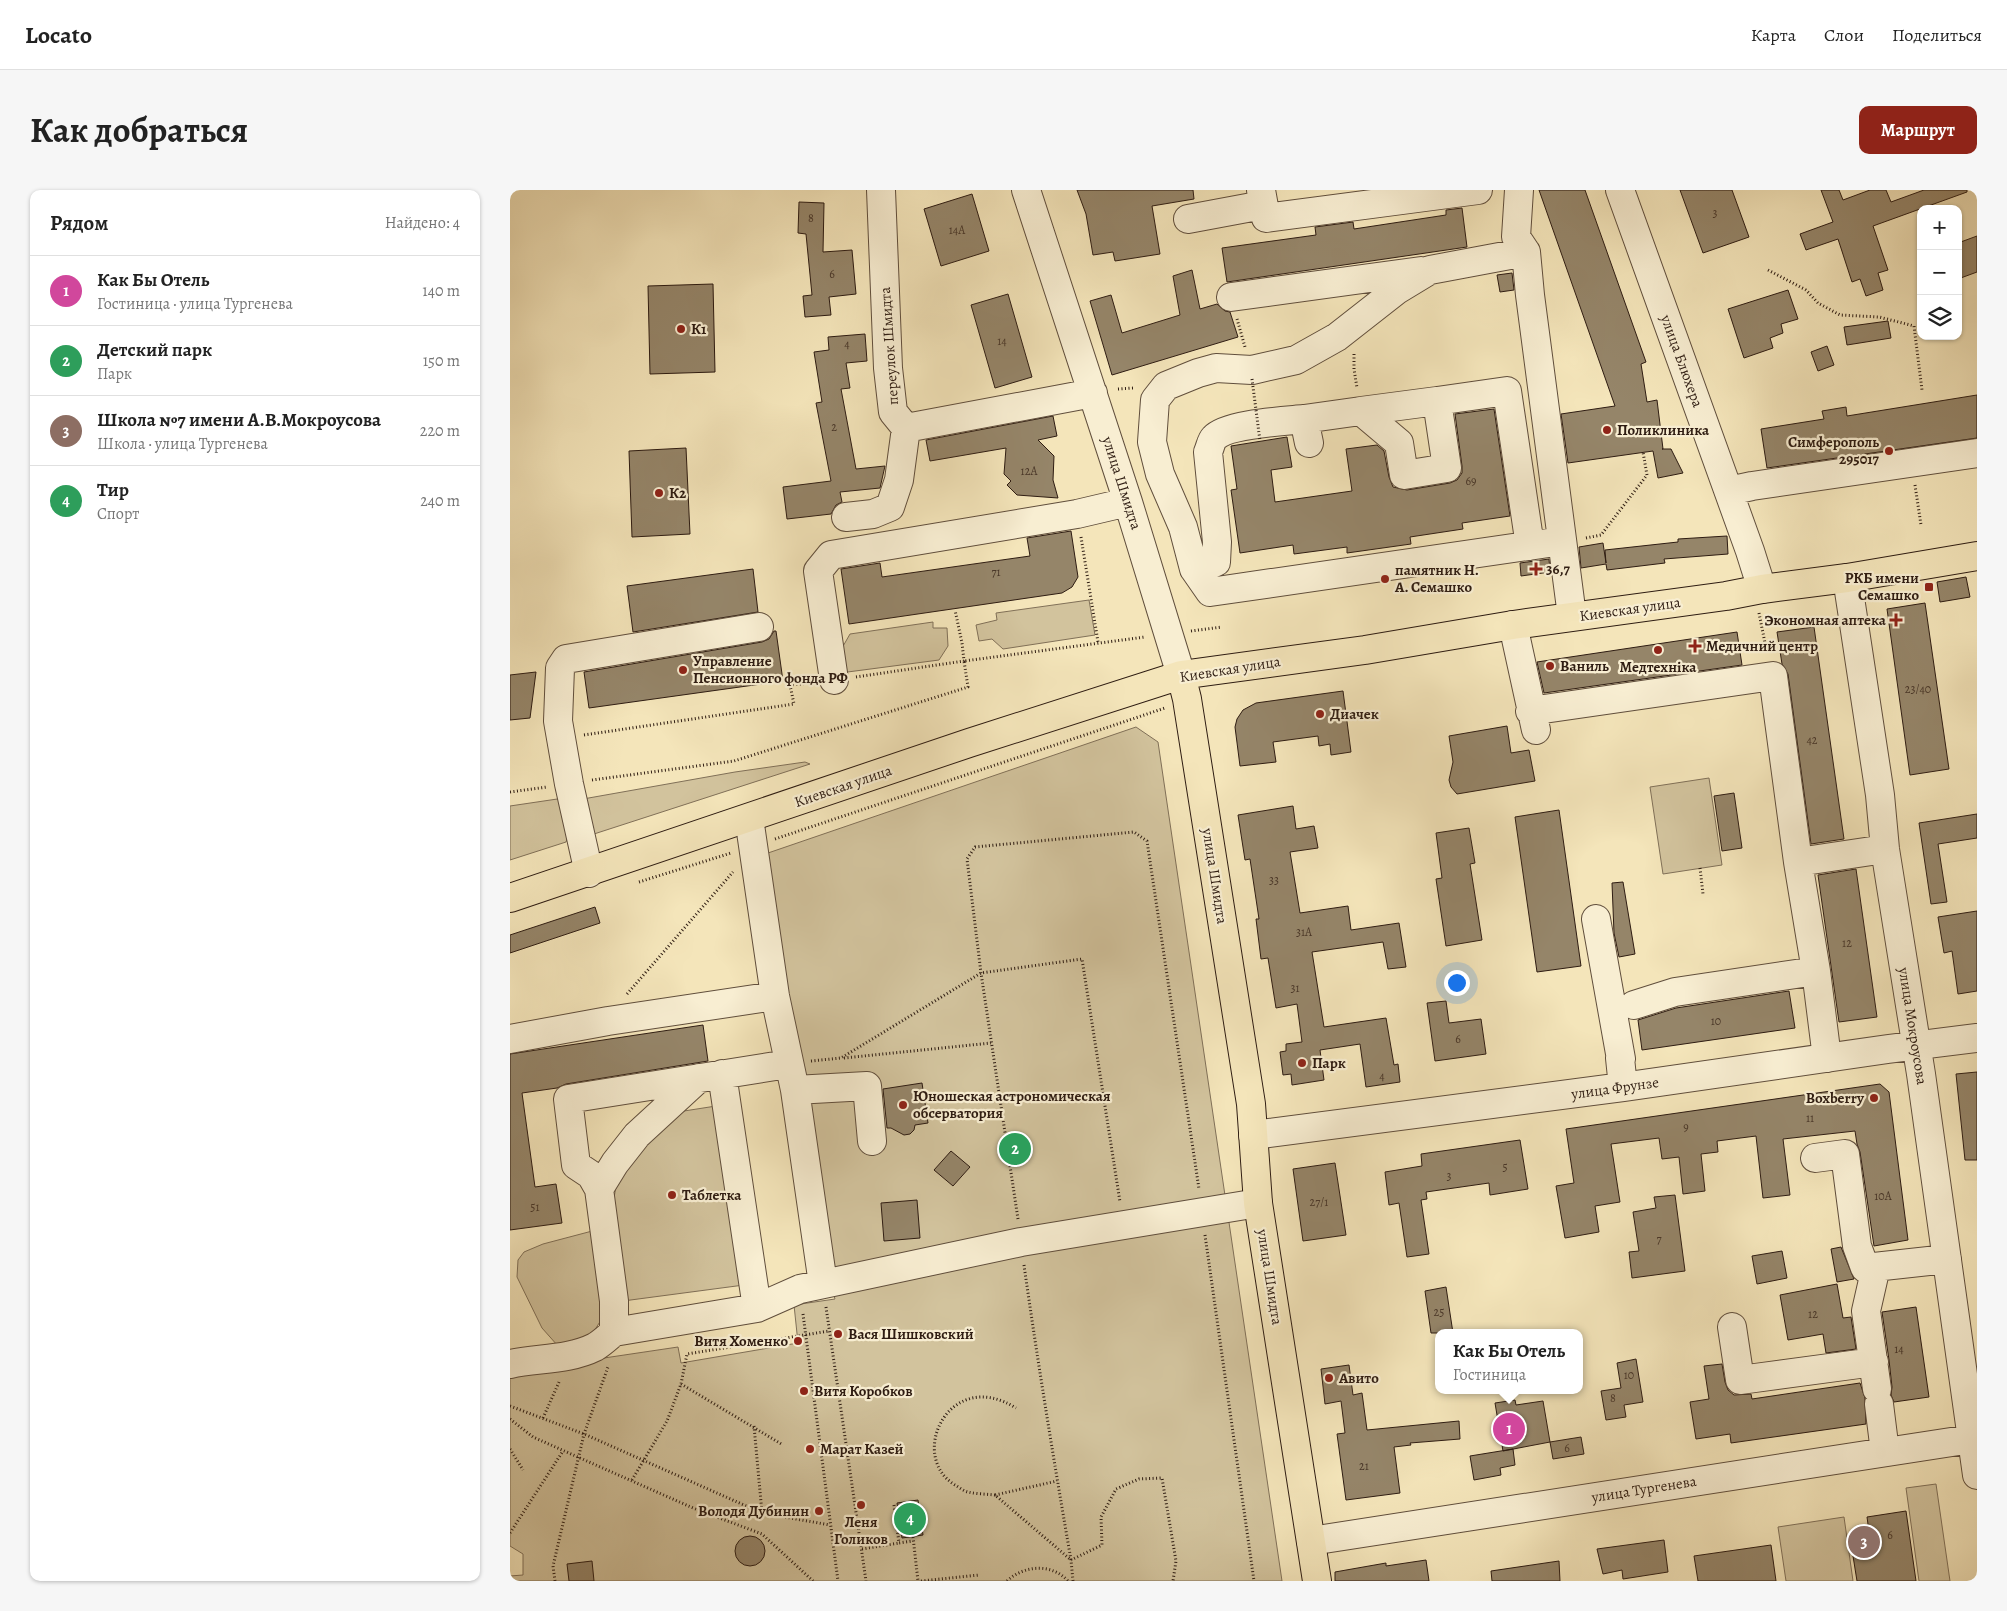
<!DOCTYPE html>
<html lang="ru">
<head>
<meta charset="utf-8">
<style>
  body { margin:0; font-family:Alegreya,serif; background:#f6f6f6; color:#222 }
  .controls { position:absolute; right:15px; top:15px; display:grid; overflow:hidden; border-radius:10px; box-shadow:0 1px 4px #0004 }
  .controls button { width:45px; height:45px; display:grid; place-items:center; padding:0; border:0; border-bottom:1px solid #e0e0e0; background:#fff; color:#222; font:25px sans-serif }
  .you { position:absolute; left:946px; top:792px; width:18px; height:18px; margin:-12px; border:4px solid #fff; border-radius:50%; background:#1a73e8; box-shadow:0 0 0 8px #1a73e833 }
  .badge { display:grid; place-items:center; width:32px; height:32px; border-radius:50%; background:#8f2418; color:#fff; font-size:16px; font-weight:700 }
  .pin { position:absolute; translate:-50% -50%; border:2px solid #fff; box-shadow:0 1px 5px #0006 }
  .popup { position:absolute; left:925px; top:1139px; width:148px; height:65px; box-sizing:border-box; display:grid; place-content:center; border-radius:10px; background:#fff; filter:drop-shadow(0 1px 4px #0005); font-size:16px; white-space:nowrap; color:#767676 }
  .popup b { font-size:19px; color:#222 }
  .popup::after { content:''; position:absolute; left:50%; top:100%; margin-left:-10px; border:10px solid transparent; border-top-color:#fff }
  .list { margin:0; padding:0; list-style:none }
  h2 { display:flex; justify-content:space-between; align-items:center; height:65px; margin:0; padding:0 20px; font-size:21px }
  h2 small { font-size:16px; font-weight:400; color:#767676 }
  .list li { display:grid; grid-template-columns:32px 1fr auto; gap:15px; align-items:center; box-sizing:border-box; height:70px; padding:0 20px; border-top:1px solid #e0e0e0 }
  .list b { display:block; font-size:19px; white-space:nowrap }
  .list p { margin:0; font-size:16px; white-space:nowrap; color:#767676 }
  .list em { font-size:16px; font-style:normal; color:#767676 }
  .icon { flex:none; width:28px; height:28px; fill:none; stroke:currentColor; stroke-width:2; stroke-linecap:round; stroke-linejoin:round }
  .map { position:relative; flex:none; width:1467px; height:1391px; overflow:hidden; border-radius:10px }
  header { display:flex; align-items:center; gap:30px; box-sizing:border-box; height:70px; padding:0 25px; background:#fff; border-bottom:1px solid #e0e0e0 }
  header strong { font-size:24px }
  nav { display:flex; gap:28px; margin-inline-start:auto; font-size:18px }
  .intro { display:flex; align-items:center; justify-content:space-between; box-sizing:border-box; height:120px; padding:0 30px }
  h1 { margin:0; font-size:35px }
  .button { padding:12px 22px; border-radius:10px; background:#8f2418; color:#fff; font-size:18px; font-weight:700 }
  main { display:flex; gap:30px; padding:0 30px }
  aside { flex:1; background:#fff; border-radius:10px; box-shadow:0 1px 4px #0004 }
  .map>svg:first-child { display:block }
</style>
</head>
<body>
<header>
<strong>Locato</strong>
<nav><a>Карта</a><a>Слои</a><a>Поделиться</a></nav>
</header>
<div class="intro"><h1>Как добраться</h1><a class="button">Маршрут</a></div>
<main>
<aside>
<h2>Рядом<small>Найдено: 4</small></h2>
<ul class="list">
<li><span class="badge" style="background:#d1479c">1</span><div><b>Как Бы Отель</b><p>Гостиница · улица Тургенева</p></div><em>140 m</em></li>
<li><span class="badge" style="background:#2e9e5b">2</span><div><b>Детский парк</b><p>Парк</p></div><em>150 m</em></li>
<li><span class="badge" style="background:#8d6e63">3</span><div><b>Школа №7 имени А.В.Мокроусова</b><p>Школа · улица Тургенева</p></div><em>220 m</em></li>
<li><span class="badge" style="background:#2e9e5b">4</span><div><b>Тир</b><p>Спорт</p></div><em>240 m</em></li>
</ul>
</aside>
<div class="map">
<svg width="1467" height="1391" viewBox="0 0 1467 1391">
  <rect width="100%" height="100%" fill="#f4e5ba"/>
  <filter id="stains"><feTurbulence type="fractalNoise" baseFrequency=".004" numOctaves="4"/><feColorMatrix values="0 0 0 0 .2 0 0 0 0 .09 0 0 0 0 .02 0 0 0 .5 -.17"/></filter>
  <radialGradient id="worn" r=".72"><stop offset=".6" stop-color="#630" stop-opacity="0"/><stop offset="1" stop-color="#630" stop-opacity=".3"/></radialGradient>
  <path fill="#d2c39d" stroke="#807058" d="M579 410 585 445 493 459 482 449 469 451 466 435 487 430 486 423Z
    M423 432V438H437L438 456 429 470 330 483 328 465 340 444Z
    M626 537 648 552 772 1391H0V1386L13 1385V1364L0 1356V1182L168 1157 171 1173 288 1153 284 1115 325 1109 320 1093 285 856 258 663Z
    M295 572 300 574 84 644 73 609 225 582Z
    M1199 588 1212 675 1153 684 1140 597Z
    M54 608 60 640 56 652 0 670V616Z
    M206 916 234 1095 113 1111 101 1025 108 985 141 939 174 921Z
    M86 1040 91 1130 83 1143 72 1155 48 1156 32 1138 7 1087 8 1070 14 1062 33 1054Z
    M1426 1294 1440 1391H1409L1396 1298Z
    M1334 1327 1343 1391H1276L1268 1337Z"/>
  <path fill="#958569" stroke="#2e1c12" d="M567 0H683L684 9 642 16 650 64 605 71 603 62 583 65 576 24Z
    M1029 0H1075L1136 172 1131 174 1137 212 1147 210 1153 259H1152H1161L1173 283 1148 288 1143 261 1058 273 1051 224 1105 216Z
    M1170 0H1222L1239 47 1193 63Z
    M1311 0H1329L1333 10 1360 0H1376L1381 12 1414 0H1457V2L1363 36 1378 80 1368 83 1373 100 1356 106 1350 89 1342 92 1328 49 1296 60 1290 44 1323 32Z
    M462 4 479 61 431 76 414 19Z
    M289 12 314 13 313 62 342 60 346 104 319 107 321 125 295 127 293 106 302 105 296 44 288 43Z
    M952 18 957 57 717 92 712 58 806 45 805 37 843 32 844 39 936 25V20Z
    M1467 46V82L1448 89V53Z
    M682 80 690 119 707 114 715 121 720 122 728 147 602 185 580 111 601 105 612 143 670 125 663 86Z
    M1002 83 1004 100 990 102 987 85Z
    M203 94 205 182 140 184 138 96Z
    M1278 100 1288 129 1271 134 1273 143 1260 148 1263 158 1234 168 1218 119Z
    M498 104 522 187 485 198 461 115Z
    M1378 131 1381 148 1337 155 1334 137Z
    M355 144 357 171 336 173 340 198 331 199 346 279 375 276 370 298 330 302 332 312 326 315 321 324 277 329 273 297 321 291 306 213 312 212 304 162 319 160 318 147Z
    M1317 156 1324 175 1308 181 1301 162Z
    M1467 205V248L1257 278 1251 239 1314 229 1312 221 1336 217 1337 226Z
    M984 219 1000 326 952 333 953 339 900 347 901 354 837 363V357L784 364 783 355 730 363 721 300 727 299 721 256 777 247 782 277 761 280 765 312 842 301 836 259 867 255 874 261 879 287 883 297 897 300 940 293 947 290 952 283V276L945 224Z
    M543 226 547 246 528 250 544 266 543 290 548 308 507 305 497 295 501 291 494 284 496 258 420 271 416 250Z
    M176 258 180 344 122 347 119 261Z
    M561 341 568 387 562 397 552 403 339 434 331 379 370 373 372 387 520 366 517 348Z
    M1217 346 1218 364 1154 369 1155 373 1097 380 1096 374 1071 378 1069 357 1093 353 1096 373 1095 360 1168 352V349Z
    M1039 369 1040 382 1011 386 1010 373Z
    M243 379 248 422 123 442 117 396Z
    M1456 387 1460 407 1430 412 1427 392Z
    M1415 413 1439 579 1400 585 1377 419Z
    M1304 437 1334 649 1301 654 1278 484 1272 474 1267 442Z
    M264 441H266L273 491 79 518 74 482 252 452 259 449Z
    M1227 442 1232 475 1034 503 1027 472Z
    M26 482 20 528 0 530V485Z
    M833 501 841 562 821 565 820 554 809 556 808 546 763 552 766 572 730 576 725 537 727 529 733 520 746 513Z
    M997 536 1001 563 1019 560 1025 591 947 604 941 597 939 590 943 572 939 546Z
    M1224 603 1232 658 1212 661 1204 606Z
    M783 616 786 639 804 636 808 658 780 662 790 723 838 716 841 740 889 733 896 777 878 779 873 752 802 762 814 837 876 828 884 875 888 874 890 892 856 897 850 854 810 860 814 890 782 895 781 884 773 885 770 862 776 861V854L792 852 787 814 766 818 758 768 751 769 746 729H749L740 669 735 670 728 625Z
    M1049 620 1071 776 1027 782 1005 627Z
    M1467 624V648L1428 654 1437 712 1421 714 1409 633Z
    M959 638 965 673 960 674 972 750 936 756 926 689 932 688 926 643Z
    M1346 679 1367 827 1329 832 1308 685Z
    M1113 692 1125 764 1109 767 1104 743 1102 693Z
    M85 717 90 733 0 763V745Z
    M1467 721V801L1448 804 1442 761 1434 763 1428 727Z
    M1279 801 1285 838 1132 860 1128 830 1166 818Z
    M936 811 939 833 971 829 976 864 925 871 917 813Z
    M193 835 198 871 56 894 47 898 12 903 25 997 46 994 52 1033 0 1040V864Z
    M1467 882V970H1455L1446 884Z
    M412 893 418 933 405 935 404 940 400 944 394 945 381 938H377L373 899Z
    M1370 894 1379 902 1398 1050 1364 1056 1350 962 1347 954 1345 941 1273 949 1280 1005 1253 1008 1246 946 1207 951 1208 962 1191 964 1195 1001 1173 1004 1169 967 1152 969 1149 948 1101 954 1110 1012 1085 1016 1089 1042 1055 1048 1046 996 1064 993 1056 939Z
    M1010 950 1018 999 980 1005 979 993 916 1002 917 1009 911 1010 919 1064 897 1067 889 1013 879 1015 875 982 912 976 911 964Z
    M441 961 460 977 443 996 424 980Z
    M825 973 836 1045 793 1051 783 979Z
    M1165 1005 1175 1081 1122 1088 1119 1062 1129 1061 1123 1022 1146 1018 1144 1007Z
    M407 1010 410 1048 374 1051 371 1013Z
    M1331 1057 1344 1089 1327 1092 1321 1059Z
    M1272 1061 1277 1088 1247 1094 1242 1066Z
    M1327 1094 1333 1128 1341 1127 1346 1159 1316 1163 1313 1144 1278 1150 1270 1105Z
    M936 1097 943 1143H921L915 1101Z
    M1406 1117 1419 1207 1384 1212 1381 1205 1382 1197 1379 1170 1372 1122Z
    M1126 1169 1133 1212 1114 1215 1116 1227 1096 1230 1091 1201 1111 1198 1107 1173Z
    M1212 1174 1215 1192 1218 1200 1224 1205 1241 1204 1242 1209 1350 1193 1355 1208 1356 1234 1221 1253 1220 1244 1186 1249 1180 1212 1199 1209 1194 1176Z
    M839 1175 843 1205 852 1203 857 1240 949 1231 950 1249 900 1253 901 1255 884 1257 890 1303 836 1310 827 1244 835 1243 831 1211 815 1214 811 1179Z
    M1005 1210 1006 1215 1033 1211 1040 1252 993 1261 985 1213Z
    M1071 1247 1074 1264 1043 1269 1040 1252Z
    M1003 1259 1005 1275 990 1278 991 1285 964 1290 960 1266Z
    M408 1310 413 1345 392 1348 387 1313Z
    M1396 1321 1406 1391H1347L1343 1366 1362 1363 1357 1327Z
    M225 1361a15 15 0 1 1 30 0a15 15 0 1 1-30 0Z
    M1154 1350 1158 1382 1113 1389 1112 1380 1093 1384 1087 1359Z
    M1261 1355 1266 1391H1188L1184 1366Z
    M916 1370 919 1391H825V1382L876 1373V1376Z
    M82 1371 84 1391H59L57 1374Z
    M1049 1371 1050 1391H982L981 1381Z"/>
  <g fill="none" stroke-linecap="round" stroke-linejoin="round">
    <defs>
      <path id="minor" d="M371 0 378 178 383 222 396 238 583 203
        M516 0 618 312 671 485
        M751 0 756 28 968 0
        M1009 0 1006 47 1016 62 1020 105 1062 426
        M1110 0 1240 361 1252 399
        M678 29 753 15
        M1016 62 920 80 887 100 827 147 786 170 742 180 706 178 688 183 656 196 645 210 642 252 650 284 673 337 684 379 700 402 1052 351
        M721 107 911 81
        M851 221 927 211
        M794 229 851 221 889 253 894 285 937 278 927 211 997 201 1020 356
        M1219 301 1242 296 1467 263
        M336 327 363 324 380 317 389 290 396 238
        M684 379 695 377 706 372 707 352 698 262C700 258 701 251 704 248 716 234 775 231 794 229L799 253
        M1337 388 1370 605 1375 659 1411 884 1467 1285
        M1003 435 1026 540
        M324 490 308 381 321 365 567 324 618 312
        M1020 521 1263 486 1288 672 1306 781 1317 868
        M239 628 265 806 285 900 313 1094
        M1288 672 1375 659
        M79 683 59 594 48 531 50 478 56 469 249 437
        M1086 729 1111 869 1110 868 1113 897
        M1124 815 1165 802 1306 781
        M0 849 98 831 265 806
        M212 884 247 1118
        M285 900 357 896 362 951
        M743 945 1113 897 1378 859 1467 848
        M1305 968 1335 964 1347 1056 1355 1078 1437 1069
        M89 999 105 973 127 945 189 888
        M1366 1077 1356 1121 1367 1199
        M1222 1137 1230 1190 1364 1172
        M104 1142V1111L89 999 81 985 66 975 58 909 278 874
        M0 1174C28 1168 59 1170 85 1157 92 1153 98 1147 104 1142L247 1118 290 1099 511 1052 748 1013
        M1369 1214 1375 1262
        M801 1351 1467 1248"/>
      <path id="major" d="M671 485 677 509 741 914 748 1013 807 1391
        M0 708 459 553 671 485 855 460 1003 435 1216 406 1252 399 1337 388 1467 366"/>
    </defs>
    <use href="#minor" stroke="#604e3c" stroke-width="30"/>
    <use href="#major" stroke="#2e1c12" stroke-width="30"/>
    <path stroke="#2e1c12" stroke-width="3" stroke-dasharray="1 2.5" stroke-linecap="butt" d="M1258 80 1296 100 1308 113 1330 125 1369 127 1404 136 1412 200
      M727 129 735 157
      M844 164V179L847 198
      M608 199 624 198
      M1405 295 1411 335
      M571 347 588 452
      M1076 348 1091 345 1137 285 1133 262
      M1249 423 1257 463
      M681 441 712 437
      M346 487 454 471 452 453 445 420
      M74 545 284 514 280 495 300 493
      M82 590 224 571 458 497 454 471 635 447
      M0 602 37 597
      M265 649 655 518
      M1190 678 1193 704
      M129 692 221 663
      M117 804 223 682
      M334 868 481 853
      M301 871 331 868 471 783 572 769 610 1012
      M508 1029 471 783 457 669 465 657 624 642 637 651 689 999
      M695 1045 744 1391
      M514 1075C528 1174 544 1272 561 1370L485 1305 547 1291
      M316 1117 356 1391
      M293 1124 328 1391
      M171 1194 273 1255
      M0 1216 74 1244 252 1323 320 1335
      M33 1228 49 1192
      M0 1229 23 1247 70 1268 183 1318 252 1344 303 1391
      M244 1236 252 1323
      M0 1259 13 1280
      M122 1290 157 1231 171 1194 177 1164 319 1141
      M485 1305C476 1304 466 1304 458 1302 453 1301 449 1297 445 1295 397 1266 439 1176 506 1218
      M384 1315 389 1353 403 1351
      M0 1343 53 1261
      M403 1347 408 1391
      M352 1359 389 1353
      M45 1391 43 1376 74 1244 98 1177
      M411 1391 469 1385
      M497 1391C514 1375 542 1373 558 1391
      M563 1391 561 1370 592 1355 591 1327 606 1299 629 1289 652 1288 666 1371 663 1391"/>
    <use href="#minor" stroke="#f8eed2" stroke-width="28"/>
    <use href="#major" stroke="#f4e5ba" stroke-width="28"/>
    <path stroke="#2e1c12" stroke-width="3" stroke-dasharray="1 2.5" stroke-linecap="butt" d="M742 189 750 251"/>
  </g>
  <g fill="#8f2418" stroke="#f8eed2" stroke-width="2">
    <circle cx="171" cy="139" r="5"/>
    <circle cx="1097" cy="240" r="5"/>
    <circle cx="1379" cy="261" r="5"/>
    <circle cx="149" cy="303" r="5"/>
    <path d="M1023.5 371.5h5v5h5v5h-5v5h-5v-5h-5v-5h5z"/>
    <circle cx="875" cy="389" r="5"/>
    <rect x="1414" y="392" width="10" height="10" rx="2.5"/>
    <path d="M1383.5 422.5h5v5h5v5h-5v5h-5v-5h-5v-5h5z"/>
    <path d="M1182.5 448.5h5v5h5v5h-5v5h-5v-5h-5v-5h5z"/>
    <circle cx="1148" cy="460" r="5"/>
    <circle cx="1040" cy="476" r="5"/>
    <circle cx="173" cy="480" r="5"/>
    <circle cx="810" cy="524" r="5"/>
    <circle cx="792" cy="873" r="5"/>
    <circle cx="1364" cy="908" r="5"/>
    <circle cx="393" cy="915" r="5"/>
    <circle cx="162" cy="1005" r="5"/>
    <circle cx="328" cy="1144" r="5"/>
    <circle cx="288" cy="1151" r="5"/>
    <circle cx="819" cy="1188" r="5"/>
    <circle cx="294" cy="1201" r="5"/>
    <circle cx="300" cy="1259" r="5"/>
    <circle cx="351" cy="1315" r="5"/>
    <circle cx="309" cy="1321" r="5"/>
  </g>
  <g text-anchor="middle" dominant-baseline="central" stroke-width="4.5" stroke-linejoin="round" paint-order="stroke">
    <g font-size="12" fill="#483628">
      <text x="1205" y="23">3</text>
      <text x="301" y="28">8</text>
      <text x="447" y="40">14А</text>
      <text x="322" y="84">6</text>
      <text x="492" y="151">14</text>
      <text x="337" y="154">4</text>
      <text x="324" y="237">2</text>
      <text x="519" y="281">12А</text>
      <text x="961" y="291">69</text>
      <text x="486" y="382">71</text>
      <text x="1408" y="499">23/40</text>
      <text x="1302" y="550">42</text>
      <text x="764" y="690">33</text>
      <text x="794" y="742">31А</text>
      <text x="1337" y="753">12</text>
      <text x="785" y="798">31</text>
      <text x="1206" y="831">10</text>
      <text x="948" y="849">6</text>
      <text x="872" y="886">4</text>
      <text x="1300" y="928">11</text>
      <text x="1176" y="937">9</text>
      <text x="995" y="977">5</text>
      <text x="939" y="986">3</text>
      <text x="1373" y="1006">10А</text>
      <text x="809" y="1012">27/1</text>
      <text x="25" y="1017">51</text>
      <text x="1149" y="1049">7</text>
      <text x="929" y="1122">25</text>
      <text x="1303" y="1124">12</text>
      <text x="1389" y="1159">14</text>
      <text x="1119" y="1185">10</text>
      <text x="1103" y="1208">8</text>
      <text x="1057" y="1258">6</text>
      <text x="854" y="1276">21</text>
      <text x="1380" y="1345">6</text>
    </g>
    <g font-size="15" font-weight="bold" fill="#2e1c12" stroke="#f8eed2" text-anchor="start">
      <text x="181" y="139">К1</text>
      <text x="1107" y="240">Поликлиника</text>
      <text x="1369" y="252" text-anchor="end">Симферополь<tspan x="1369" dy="17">295017</tspan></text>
      <text x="159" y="303">К2</text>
      <text x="1036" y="379">36,7</text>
      <text x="885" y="380">памятник Н.<tspan x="885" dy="17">А. Семашко</tspan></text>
      <text x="1409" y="388" text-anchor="end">РКБ имени<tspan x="1409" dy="17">Семашко</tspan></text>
      <text x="1376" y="430" text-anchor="end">Экономная аптека</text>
      <text x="1196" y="456">Медичний центр</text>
      <text x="183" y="471">Управление<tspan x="183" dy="17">Пенсионного фонда РФ</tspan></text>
      <text x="1050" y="476">Ваниль</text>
      <text x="1148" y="477" text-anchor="middle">Медтехніка</text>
      <text x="820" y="524">Диачек</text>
      <text x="802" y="873">Парк</text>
      <text x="403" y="906">Юношеская астрономическая<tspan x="403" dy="17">обсерватория</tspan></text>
      <text x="1354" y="908" text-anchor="end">Boxberry</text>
      <text x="172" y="1005">Таблетка</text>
      <text x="338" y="1144">Вася Шишковский</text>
      <text x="278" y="1151" text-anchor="end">Витя Хоменко</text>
      <text x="829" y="1188">Авито</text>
      <text x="304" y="1201">Витя Коробков</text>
      <text x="310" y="1259">Марат Казей</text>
      <text x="299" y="1321" text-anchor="end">Володя Дубинин</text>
      <text x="351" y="1332" text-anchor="middle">Леня<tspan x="351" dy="17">Голиков</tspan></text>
    </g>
    <g font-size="15" fill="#2e1c12" stroke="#f8eed2">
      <text transform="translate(379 156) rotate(-94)">переулок Шмидта</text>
      <text transform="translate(1172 171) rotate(70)">улица Блюхера</text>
      <text transform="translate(612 293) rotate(72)">улица Шмидта</text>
      <text transform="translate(1120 419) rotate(-8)">Киевская улица</text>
      <text transform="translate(720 479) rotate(-9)">Киевская улица</text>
      <text transform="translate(333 596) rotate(-19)">Киевская улица</text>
      <text transform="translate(705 686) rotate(81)">улица Шмидта</text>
      <text transform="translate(1403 836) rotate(81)">улица Мокроусова</text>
      <text transform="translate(1105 898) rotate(-8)">улица Фрунзе</text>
      <text transform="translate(760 1087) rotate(81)">улица Шмидта</text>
      <text transform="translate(1134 1299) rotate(-9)">улица Тургенева</text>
    </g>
  </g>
  <rect width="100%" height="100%" filter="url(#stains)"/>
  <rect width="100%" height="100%" fill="url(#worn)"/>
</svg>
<div class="controls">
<button>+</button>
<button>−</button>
<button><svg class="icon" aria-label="layers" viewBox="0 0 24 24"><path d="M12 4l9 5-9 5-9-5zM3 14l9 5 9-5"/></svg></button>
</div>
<div class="you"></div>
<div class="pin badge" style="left:999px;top:1239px;background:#d1479c">1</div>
<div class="popup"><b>Как Бы Отель</b>Гостиница</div>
<div class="pin badge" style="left:505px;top:959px;background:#2e9e5b">2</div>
<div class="pin badge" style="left:1354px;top:1352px;background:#8d6e63">3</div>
<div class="pin badge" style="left:400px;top:1329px;background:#2e9e5b">4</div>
</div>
</main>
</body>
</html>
